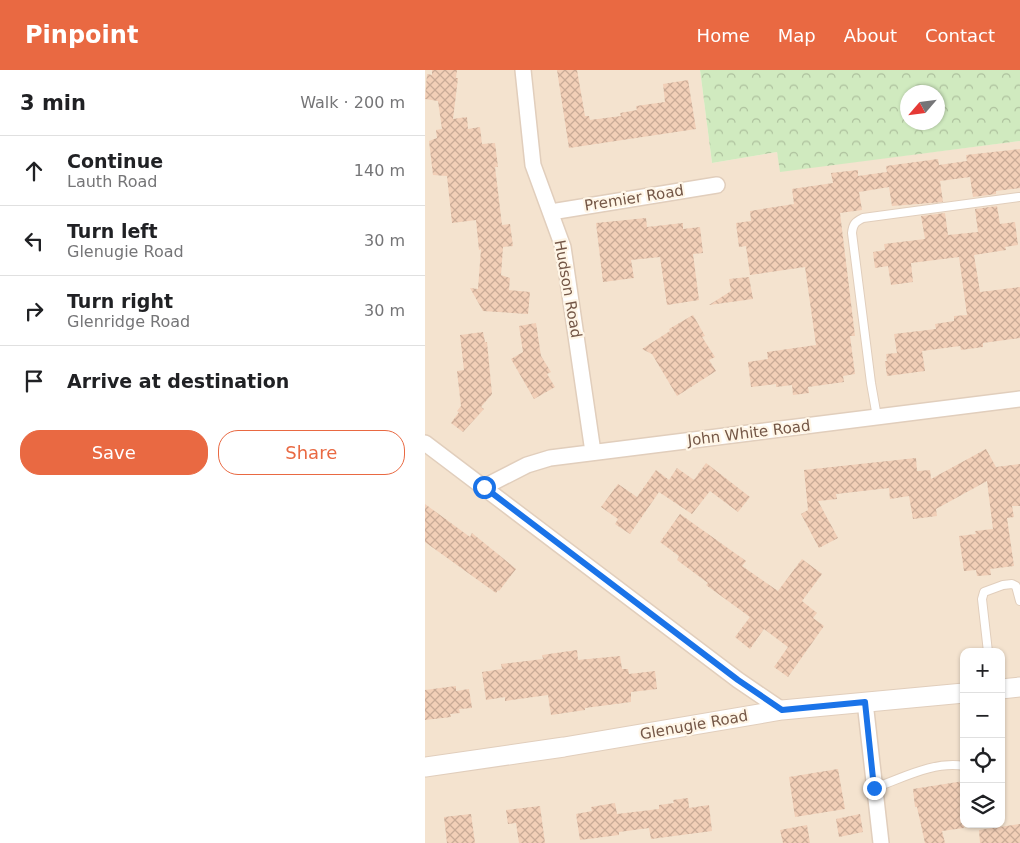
<!DOCTYPE html>
<html lang="en">
<head>
<meta charset="utf-8">
<style>
  body { margin:0; font-family:"DejaVu Sans",sans-serif; background:#f6f6f6; color:#202124 }
  .controls { position:absolute; right:15px; bottom:15px; display:grid; overflow:hidden; border-radius:10px; box-shadow:0 1px 4px #0004 }
  .controls button { width:45px; height:45px; display:grid; place-items:center; padding:0; border:0; border-bottom:1px solid #e0e0e0; background:#fff; color:#202124; font:25px sans-serif }
  .compass { position:absolute; left:475px; top:15px; width:45px; height:45px; border-radius:50%; background:#fff; box-shadow:0 1px 4px #0004; rotate:242deg }
  .stop { position:absolute; width:15px; height:15px; margin:-11px; border:4px solid #1a73e8; border-radius:50%; background:#fff }
  .stop.end { background:#1a73e8; border-color:#fff; box-shadow:0 1px 5px #0008 }
  .list { margin:0; padding:0; list-style:none }
  h2 { display:flex; justify-content:space-between; align-items:center; height:65px; margin:0; padding:0 20px; font-size:21px }
  h2 small { font-size:16px; font-weight:400; color:#757577 }
  .list li { display:grid; grid-template-columns:32px 1fr auto; gap:15px; align-items:center; box-sizing:border-box; height:70px; padding:0 20px; border-top:1px solid #e0e0e0 }
  .list b { display:block; font-size:19px; white-space:nowrap }
  .list p { margin:0; font-size:16px; white-space:nowrap; color:#757577 }
  .list em { font-size:16px; font-style:normal; color:#757577 }
  .actions { display:flex; gap:10px; padding:15px 20px }
  .actions a { flex:1; padding:11px 0; border:1px solid #e96942; border-radius:20px; text-align:center; font-size:18px; color:#e96942 }
  .actions .main { background:#e96942; color:#fff }
  .icon { flex:none; width:28px; height:28px; fill:none; stroke:currentColor; stroke-width:2; stroke-linecap:round; stroke-linejoin:round }
  .map { position:relative; flex:none; width:595px; height:773px; overflow:hidden }
  header { display:flex; align-items:center; gap:30px; box-sizing:border-box; height:70px; padding:0 25px; background:#e96942; color:#fff }
  header strong { font-size:24px }
  nav { display:flex; gap:28px; margin-inline-start:auto; font-size:18px }
  main { display:flex }
  aside { flex:1; background:#fff }
  .map>svg:first-child { display:block }
</style>
</head>
<body>
<header>
<strong>Pinpoint</strong>
<nav><a>Home</a><a>Map</a><a>About</a><a>Contact</a></nav>
</header>
<main>
<aside>
<h2>3 min<small>Walk · 200 m</small></h2>
<ul class="list">
<li><svg class="icon" aria-label="ahead" viewBox="0 0 24 24"><path d="M12 20V5M6 11l6-6 6 6"/></svg><div><b>Continue</b><p>Lauth Road</p></div><em>140 m</em></li>
<li><svg class="icon" aria-label="left" viewBox="0 0 24 24"><path d="M17 20v-9H6M10 6l-5 5 5 5"/></svg><div><b>Turn left</b><p>Glenugie Road</p></div><em>30 m</em></li>
<li><svg class="icon" aria-label="right" viewBox="0 0 24 24"><path d="M7 20v-9h11M14 6l5 5-5 5"/></svg><div><b>Turn right</b><p>Glenridge Road</p></div><em>30 m</em></li>
<li><svg class="icon" aria-label="arrive" viewBox="0 0 24 24"><path d="M6 21V4h12l-3 4 3 4H6"/></svg><div><b>Arrive at destination</b></div></li>
</ul>
<div class="actions"><a class="main">Save</a><a>Share</a></div>
</aside>
<div class="map">
<svg width="595" height="773" viewBox="0 0 595 773">
  <defs>
    <pattern id="park-crowns" width="20" height="18" patternUnits="userSpaceOnUse" patternTransform="scale(1.25)"><rect width="20" height="18" fill="#d0eabf"/><path d="M2 6a3 3 0 1 1 6 0M12 15a3 3 0 1 1 6 0" fill="none" stroke="#adc09d"/></pattern>
    <pattern id="building-cross-hatch" width="8" height="8" patternUnits="userSpaceOnUse" patternTransform="scale(1.25)"><rect width="8" height="8" fill="#f2cfb7"/><path d="M0 0l8 8M0 8l8-8" fill="none" stroke="#c9ab97"/></pattern>
  </defs>
  <rect width="100%" height="100%" fill="#fcf2e0"/>
  <path fill="#f4e3cf" fill-rule="evenodd" d="M0 0H275L287 93 352 82 356 101 595 71V773H0ZM539 582H576V754H539Z"/>
  <path fill="url(#park-crowns)" fill-rule="evenodd" d="M275 0H595V71L355 102 352 82 287 93ZM482 22H512V52H482Z"/>
  <path fill="url(#building-cross-hatch)" d="M7 0H32L31 8H33L28 49 42 47 43 59 55 57 57 74 70 73 73 97H70L77 155 85 154 88 176 78 177 76 205 85 208 84 220 105 222 103 244 58 241 45 218 53 219 56 179 54 180 51 150 27 153 22 106 8 105 4 71 12 68 11 60 17 59 13 31 0 29 2 4 7 5Z
    M132 0H152L160 46H164L165 50 196 46 195 43 212 40 211 36 240 32 238 14 263 10 271 59 144 78Z
    M595 79V118L571 121V124L548 127 545 107 515 111 518 132 467 136 464 117 434 122 437 140 415 143 430 266H425L430 304 418 306 419 312 383 317 384 323 368 325 367 315 351 317V314L326 317 323 292 343 289 342 282 391 275 380 197 325 205 321 176 314 177 311 153 326 151 325 141 369 134 367 119 408 113 406 103 433 100V106L462 102 461 96 513 89 514 95 542 91 541 85Z
    M572 136 575 154 590 152 593 175 580 177 581 180 549 185 555 222 595 217V268L558 273V277L536 280 535 276 497 281 500 301 462 306 460 291H462L461 284 472 283 469 264 511 259 510 254 529 251V246L542 245 534 187 486 193 488 212 466 215 463 196 450 198 448 182 460 180 459 174 500 169 496 146 520 143 523 165 553 162 550 139Z
    M221 148 222 157 258 153V159L275 157 278 183 268 184 274 230 242 235 235 187 206 190 209 208 178 212 171 153Z
    M324 207 328 229 284 235 306 221 304 209Z
    M268 245 280 266 277 267 290 287 284 290 291 301 252 326 227 284 217 279 245 261 244 259Z
    M111 253 116 286 126 302 122 304 130 317 109 329 86 289 98 282 94 256Z
    M58 262 60 272H62L67 324 56 337 59 339 38 362 26 353 34 342 32 341 36 336 32 301 39 300 35 265Z
    M561 379 571 397 595 394V436H587L589 447 582 448 589 496 565 499 566 505 552 506 551 500 539 501 534 466 551 464 550 461 568 459 562 411 511 439 512 446 488 449 484 426 465 429 464 418 411 424 412 429 393 431 413 468 394 478 376 444 383 440 379 400 491 388 492 401 505 400 506 409Z
    M281 393 325 427 313 442 285 421 267 444 234 422 205 464 190 454 193 449 176 437 193 414 212 427 231 400 244 410 252 398 269 410Z
    M0 434 45 467 47 463 91 499 74 521 73 520 71 523 0 472Z
    M255 444 321 491 317 496 353 521 377 489 397 504 377 531 392 543 388 548 399 556 363 607 349 597 363 577 339 559 325 579 310 567 325 547 281 515 283 513 252 490 254 486 235 472Z
    M152 580 153 590 195 586 197 599H203L204 604 230 601 232 619 206 622V632L160 638V640L126 645 123 625 80 631V627L61 630 57 602 77 599 76 594 118 589 117 585Z
    M31 616V621L44 619 47 638 34 639 35 643 25 644 26 647 0 650V620Z
    M413 699 420 739 370 747 364 707Z
    M539 711V758L517 761 520 773H500L492 737H490L488 719Z
    M263 728 264 738 284 735 287 761 226 769 224 758 194 762V765L155 770 151 744 167 741 166 737 190 733 192 744 234 739V735L249 733 248 730Z
    M115 736 120 773H94L91 753 83 754 81 740Z
    M46 744 50 773H22L19 747Z
    M435 744 438 762 414 767 411 749Z
    M595 754V773H555L554 760Z
    M382 755 385 773H358L355 760Z"/>
  <g fill="none" stroke-linecap="round" stroke-linejoin="round">
    <defs>
      <path id="service" d="M452 347 446 313 427 163C428 154 430 152 438 148L594 127
        M563 582 557 529 559 522 578 515 587 514 591 516 595 531
        M449 718C478 708 508 691 539 696"/>
      <path id="minor" d="M98 0 108 95 138 177 168 382
        M126 142 292 115
        M0 373 313 610 357 640
        M59 417 102 395 125 388 595 329
        M440 632 456 773"/>
      <path id="tertiary" d="M576 619 595 617
        M0 697 139 677 357 640 539 623"/>
    </defs>
    <use href="#service" stroke="#e1cebc" stroke-width="10"/>
    <use href="#minor" stroke="#e1cebc" stroke-width="18"/>
    <use href="#tertiary" stroke="#e1cebc" stroke-width="21"/>
    <use href="#service" stroke="#fff" stroke-width="8"/>
    <use href="#minor" stroke="#fff" stroke-width="15"/>
    <use href="#tertiary" stroke="#fff" stroke-width="19"/>
  </g>
  <g fill="none" stroke-linecap="round" stroke-linejoin="round">
    <path stroke="#1a73e8" stroke-width="6" d="M59 417 313 610 357 640 440 632 449 718"/>
  </g>
  <g text-anchor="middle" dominant-baseline="central" stroke-width="4.5" stroke-linejoin="round" paint-order="stroke">
    <g font-size="15" fill="#745747" stroke="#fff6e7">
      <text transform="translate(209 128) rotate(-9)">Premier Road</text>
      <text transform="translate(143 219) rotate(80)">Hudson Road</text>
      <text transform="translate(324 363) rotate(-7)">John White Road</text>
      <text transform="translate(269 655) rotate(-10)">Glenugie Road</text>
    </g>
  </g>
</svg>
<div class="controls">
<button>+</button>
<button>−</button>
<button><svg class="icon" aria-label="locate" viewBox="0 0 24 24"><circle cx="12" cy="12" r="6"/><path d="M12 2v4M12 18v4M2 12h4M18 12h4"/></svg></button>
<button><svg class="icon" aria-label="layers" viewBox="0 0 24 24"><path d="M12 4l9 5-9 5-9-5zM3 14l9 5 9-5"/></svg></button>
</div>
<svg class="compass" viewBox="-18 -18 36 36"><path d="M0-13l5 13h-10z" fill="#e53935"/><path d="M0 13l5-13h-10z" fill="#757577"/></svg>
<div class="stop" style="left:59px;top:417px"></div>
<div class="stop end" style="left:449px;top:718px"></div>
</div>
</main>
</body>
</html>
